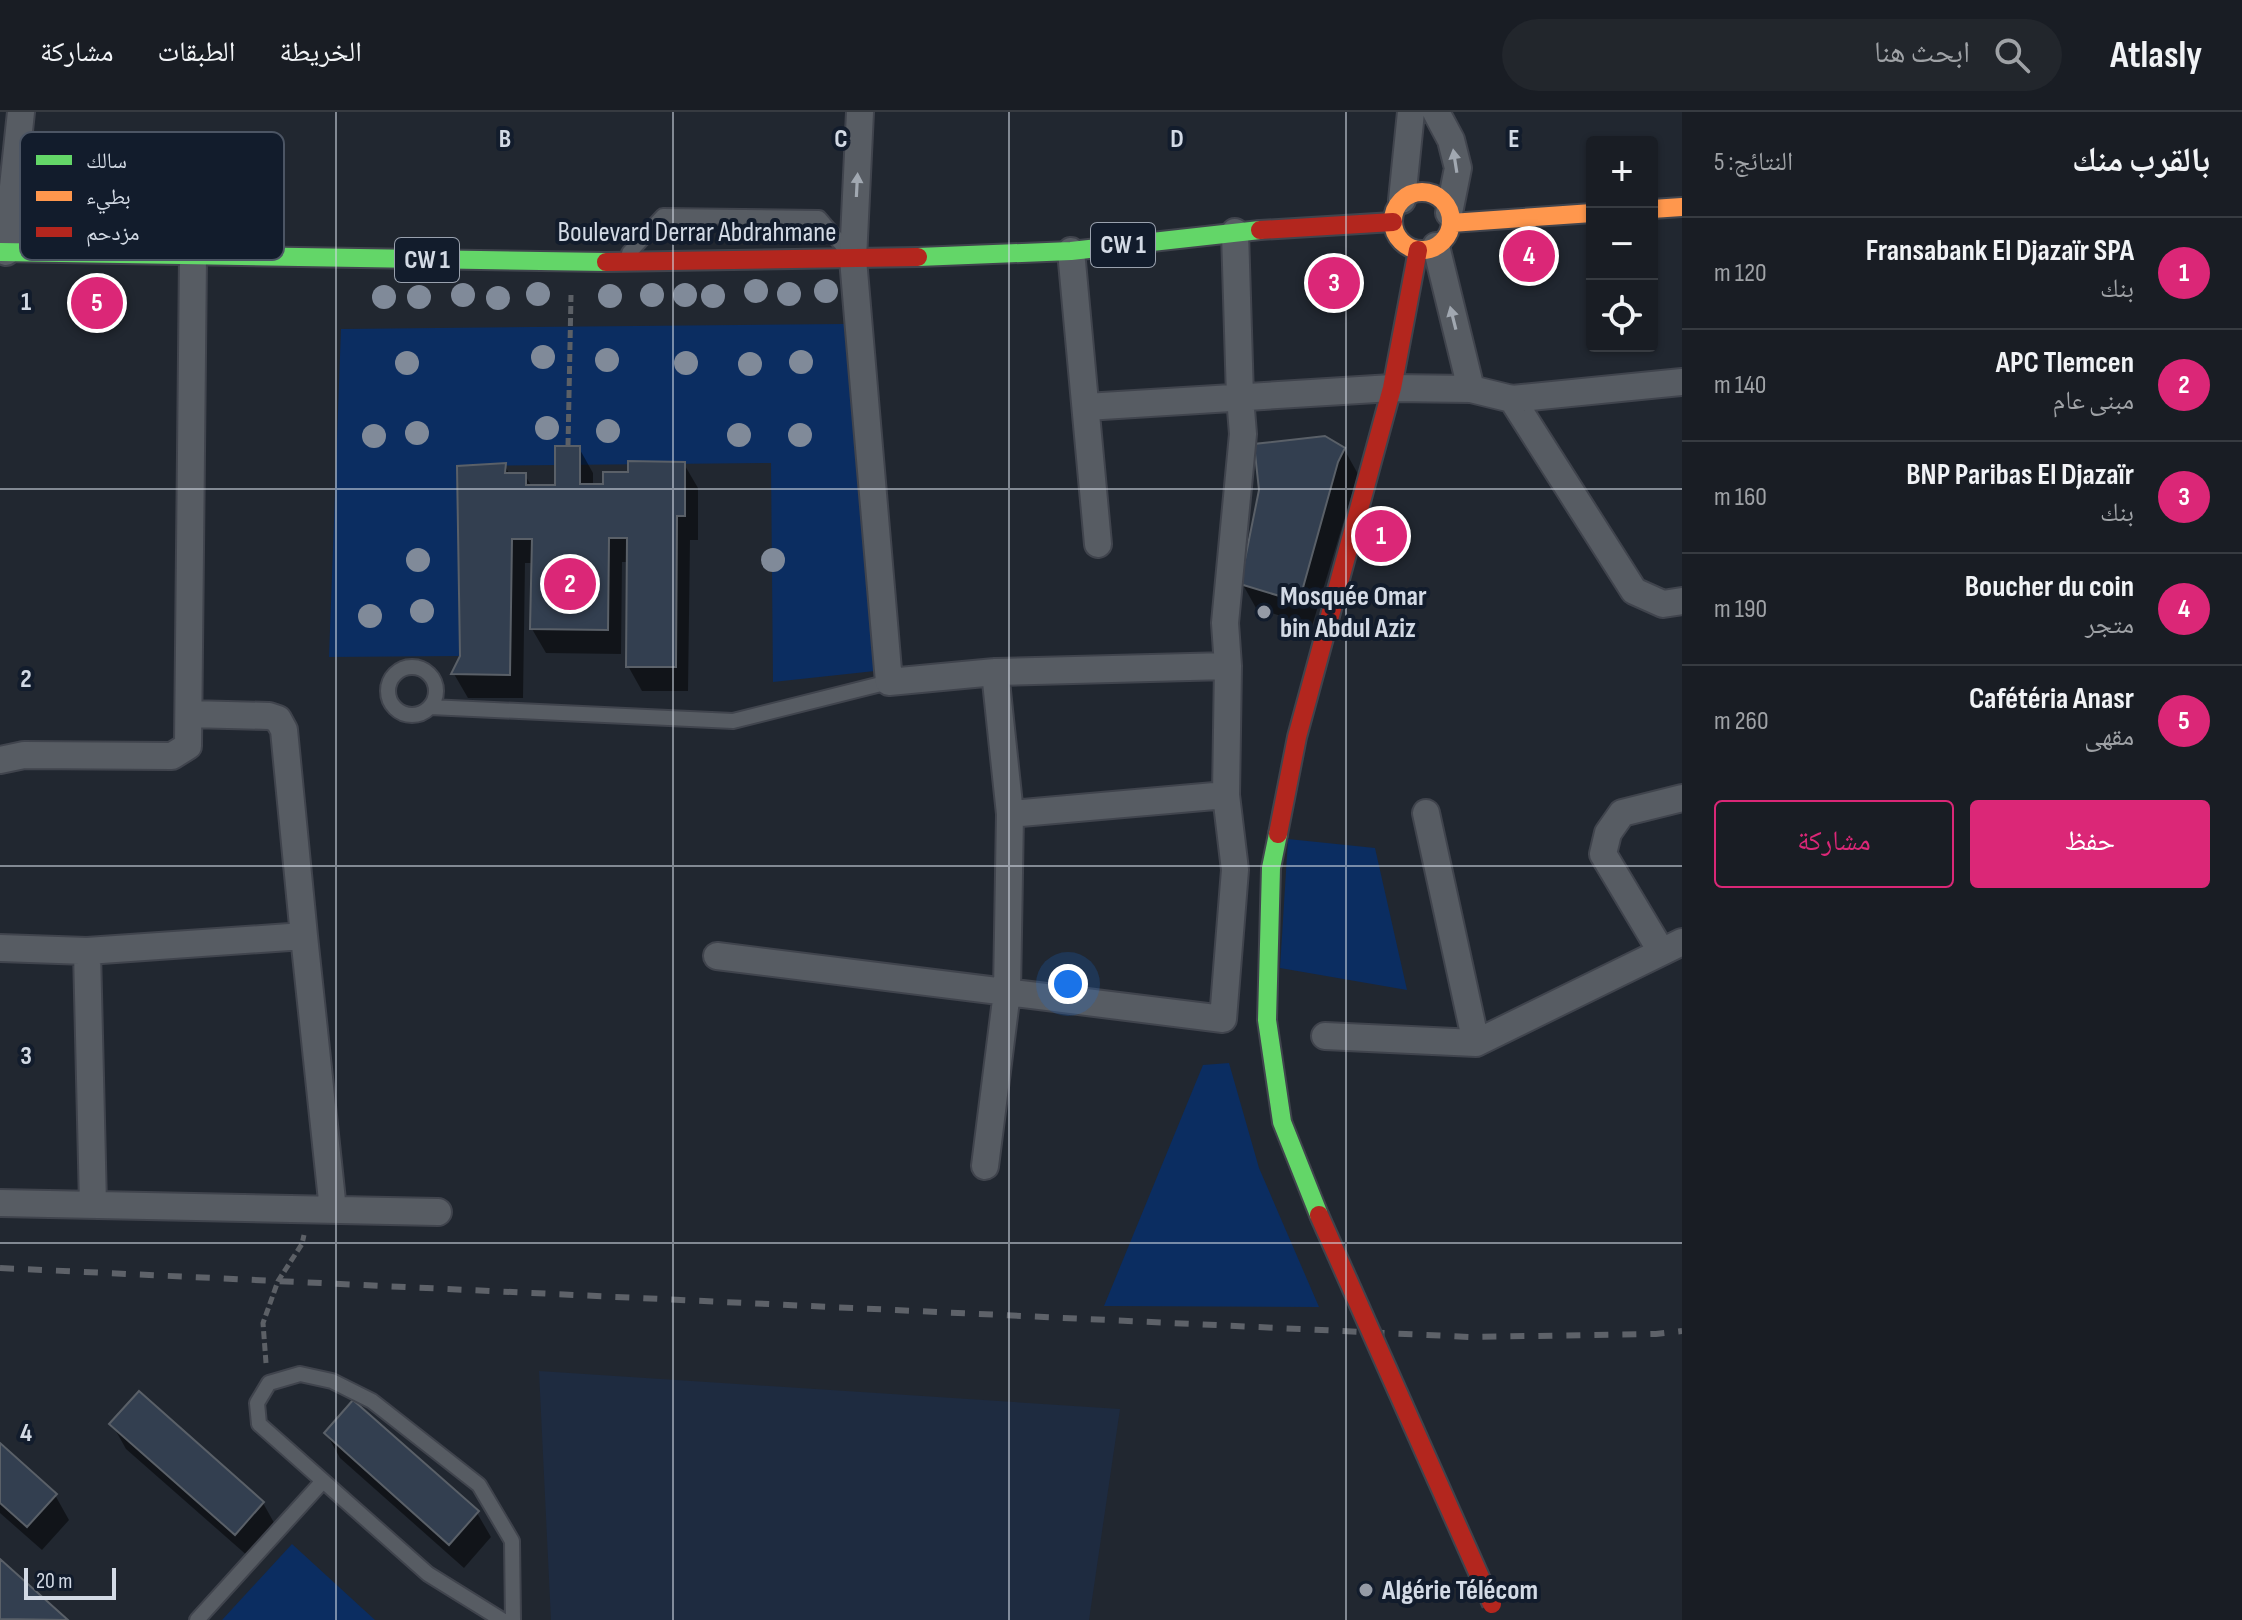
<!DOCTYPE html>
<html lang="ar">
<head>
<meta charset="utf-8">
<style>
  body { margin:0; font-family:"Sofia Sans Condensed","Noto Naskh Arabic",sans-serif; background:#22262c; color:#f1f3f6; direction:rtl }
  .controls { position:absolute; right:24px; top:24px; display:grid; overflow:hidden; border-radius:8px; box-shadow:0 2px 6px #0004 }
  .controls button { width:72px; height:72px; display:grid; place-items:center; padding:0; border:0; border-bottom:2px solid #373b41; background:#191d24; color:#f1f3f6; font:40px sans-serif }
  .scale { position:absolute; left:24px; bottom:20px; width:92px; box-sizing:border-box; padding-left:8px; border:4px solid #d3dae5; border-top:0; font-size:22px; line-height:28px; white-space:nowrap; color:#d3dae5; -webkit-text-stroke:6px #121c2c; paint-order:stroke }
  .you { position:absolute; left:1068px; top:872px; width:28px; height:28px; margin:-20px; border:6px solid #fff; border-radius:50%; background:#1a73e8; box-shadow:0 0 0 12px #1a73e833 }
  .badge { display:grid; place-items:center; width:52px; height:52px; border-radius:50%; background:#db2777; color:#fff; font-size:26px; font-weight:700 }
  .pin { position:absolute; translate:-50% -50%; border:4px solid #fff; box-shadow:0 2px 8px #0006 }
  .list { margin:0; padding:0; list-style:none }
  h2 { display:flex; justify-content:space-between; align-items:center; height:104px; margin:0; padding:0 32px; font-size:34px }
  h2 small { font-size:26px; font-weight:400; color:#9fa2a6 }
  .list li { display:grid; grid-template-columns:52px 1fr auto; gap:24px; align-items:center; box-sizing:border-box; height:112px; padding:0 32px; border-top:2px solid #373b41 }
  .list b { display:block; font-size:30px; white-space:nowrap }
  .list p { margin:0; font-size:26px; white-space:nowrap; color:#9fa2a6 }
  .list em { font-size:26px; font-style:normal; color:#9fa2a6 }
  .actions { display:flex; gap:16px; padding:24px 32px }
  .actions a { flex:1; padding:18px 0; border:2px solid #db2777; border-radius:8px; text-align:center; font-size:28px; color:#db2777 }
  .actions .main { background:#db2777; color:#fff }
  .icon { flex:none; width:44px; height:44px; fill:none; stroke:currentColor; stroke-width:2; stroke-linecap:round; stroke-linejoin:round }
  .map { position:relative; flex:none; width:1682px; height:1508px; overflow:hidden; direction:ltr }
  header { display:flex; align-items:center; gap:48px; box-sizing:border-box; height:112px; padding:0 40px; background:#191d24; border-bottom:2px solid #373b41 }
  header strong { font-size:38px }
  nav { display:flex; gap:44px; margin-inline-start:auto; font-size:28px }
  .search { width:560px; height:72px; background:#22262c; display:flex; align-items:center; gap:20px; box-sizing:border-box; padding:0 28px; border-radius:44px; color:#9fa2a6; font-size:30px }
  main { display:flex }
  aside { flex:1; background:#191d24 }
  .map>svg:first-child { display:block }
</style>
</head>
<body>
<header>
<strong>Atlasly</strong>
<div class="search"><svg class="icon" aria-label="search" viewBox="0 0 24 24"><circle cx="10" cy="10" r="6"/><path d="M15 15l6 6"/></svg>ابحث هنا</div>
<nav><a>الخريطة</a><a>الطبقات</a><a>مشاركة</a></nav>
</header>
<main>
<aside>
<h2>بالقرب منك<small>النتائج: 5</small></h2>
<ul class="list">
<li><span class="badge">1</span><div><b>Fransabank El Djazaïr SPA</b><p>بنك</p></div><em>120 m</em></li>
<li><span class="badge">2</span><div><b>APC Tlemcen</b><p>مبنى عام</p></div><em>140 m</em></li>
<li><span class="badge">3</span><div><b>BNP Paribas El Djazaïr</b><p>بنك</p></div><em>160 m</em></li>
<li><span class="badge">4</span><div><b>Boucher du coin</b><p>متجر</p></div><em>190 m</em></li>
<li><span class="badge">5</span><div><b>Cafétéria Anasr</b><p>مقهى</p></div><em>260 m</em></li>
</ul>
<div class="actions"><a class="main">حفظ</a><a>مشاركة</a></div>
</aside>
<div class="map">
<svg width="1682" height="1508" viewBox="0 0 1682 1508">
  <rect width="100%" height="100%" fill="#212730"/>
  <path fill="#1e2b40" d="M539 1259 1120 1297 1089 1508H551Z"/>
  <path fill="#0b2d61" d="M844 212 875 559 773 570 771 351 458 354 460 544 329 545 341 217Z
    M1288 727 1375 736 1407 878 1280 856Z
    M1229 951 1259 1056 1319 1195 1104 1194 1203 953Z
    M292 1432 375 1508H222Z"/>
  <path fill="#0007" d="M579 336 593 361V374H605L630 362 684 352 698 376V428H690L688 579H642L628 554 629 450H622L621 542 546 541 532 517 533 451H525L523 586H468L454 562 462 544 505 354 510 363H525L532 375H557Z
    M1344 337 1358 362 1312 514 1256 496 1242 471Z
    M112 1312 263 1391 277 1416 250 1446 126 1337Z
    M326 1321 477 1401 491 1425 464 1456 340 1346Z
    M0 1334 55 1383 69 1408 42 1438 0 1401Z
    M0 1450 65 1508H0Z"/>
  <path fill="#333f50" stroke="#5a6068" stroke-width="2" d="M1325 324 1345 336 1338 350 1299 490 1240 472 1259 378 1254 332Z
    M555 334H580V372H603V360H628V349L685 350V404H677L676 555H626L627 426H609L608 518 530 517 532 427H512L510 563 451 562 460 544 457 354 506 351 505 361H526V373H555Z
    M139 1279 264 1390 235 1423 109 1312Z
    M353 1288 479 1399 449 1433 324 1321Z
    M0 1331 57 1382 27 1415 0 1391Z
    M0 1447 68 1508 0 1507Z"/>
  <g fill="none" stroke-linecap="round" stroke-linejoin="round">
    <defs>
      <path id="lane" d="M629 141 663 104 819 106 848 140
        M388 579a24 24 0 1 1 48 0a24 24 0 1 1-48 0Z
        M430 595 733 609 889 570
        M197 1508 323 1369
        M502 1508 428 1462 259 1312 257 1291 269 1271 300 1262 332 1269 372 1289 479 1373 512 1429 513 1508"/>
      <path id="street" d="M860 0 853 147 889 570 995 560 1228 554
        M1436 0 1451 28 1458 56 1449 101
        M1402 88 1411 0
        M1436 134 1471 277
        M1071 139 1098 432
        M6 140 21 0
        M1512 287 1634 479 1663 492 1682 489
        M1086 295 1392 276 1471 277 1512 287 1682 270
        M190 602 269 604 278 607 284 618 304 824
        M0 648 24 643 172 644 188 634 193 144
        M1426 701 1476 931
        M1010 702 1226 683
        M0 836 87 839 93 1093
        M87 839 304 824 333 1098
        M1661 839 1603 742 1608 721 1622 701 1682 686
        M717 844 1223 907 1235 758 1226 683 1228 554 1225 511 1243 322 1240 285 1235 120
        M1325 924 1476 931 1682 830
        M985 1054 1007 880 1010 702 995 560
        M0 1091 438 1100"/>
      <path id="fast" d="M0 140 606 150
        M918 145 1071 139 1260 118
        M1278 722 1271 756 1267 908 1282 1010 1319 1103"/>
      <path id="slow" d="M1393 109a29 29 0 1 1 58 0a29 29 0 1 1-58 0Z
        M1652 97 1682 95
        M1451 111 1592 101"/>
      <path id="jam" d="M1260 118 1393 110
        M606 150 918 145
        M1278 722 1297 625 1392 276 1418 138"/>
    </defs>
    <use href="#lane" stroke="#40444d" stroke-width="18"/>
    <use href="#street" stroke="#40444d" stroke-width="30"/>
    <use href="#fast" stroke="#40444d" stroke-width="22"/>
    <use href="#slow" stroke="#40444d" stroke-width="22"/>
    <use href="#jam" stroke="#40444d" stroke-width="22"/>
    <path stroke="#5c6066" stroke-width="5" stroke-dasharray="8 4" stroke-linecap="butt" d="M568 334 571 183
      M266 1251 263 1211 278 1169 302 1132 304 1123"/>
    <use href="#lane" stroke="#575c63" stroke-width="14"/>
    <use href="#street" stroke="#575c63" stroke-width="26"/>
    <use href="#fast" stroke="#63d668" stroke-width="18"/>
    <use href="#slow" stroke="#ff974d" stroke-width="18"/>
    <use href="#jam" stroke="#b3261e" stroke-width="18"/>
    <path stroke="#5e6269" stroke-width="6" stroke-dasharray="14 14" stroke-linecap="butt" d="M0 1156 1470 1225 1656 1222 1682 1219"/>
    <defs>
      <path id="jam-bridge" d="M1319 1103 1492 1492"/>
    </defs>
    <use href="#jam-bridge" stroke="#40444d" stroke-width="22" stroke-linecap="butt"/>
    <use href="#jam-bridge" stroke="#b3261e" stroke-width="18"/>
  </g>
  <g fill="#808a99">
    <circle cx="756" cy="179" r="12"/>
    <circle cx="826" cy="179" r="12"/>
    <circle cx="538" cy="182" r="12"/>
    <circle cx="789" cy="182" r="12"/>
    <circle cx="463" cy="183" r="12"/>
    <circle cx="652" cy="183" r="12"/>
    <circle cx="685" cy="183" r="12"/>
    <circle cx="610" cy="184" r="12"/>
    <circle cx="713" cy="184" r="12"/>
    <circle cx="384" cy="185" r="12"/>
    <circle cx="419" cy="185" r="12"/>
    <circle cx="498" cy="186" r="12"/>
    <circle cx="543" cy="245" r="12"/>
    <circle cx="607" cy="248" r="12"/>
    <circle cx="801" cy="250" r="12"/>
    <circle cx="407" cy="251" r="12"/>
    <circle cx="686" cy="251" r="12"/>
    <circle cx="750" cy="252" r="12"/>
    <circle cx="547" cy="316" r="12"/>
    <circle cx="608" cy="319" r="12"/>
    <circle cx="417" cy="321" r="12"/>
    <circle cx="739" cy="323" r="12"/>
    <circle cx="800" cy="323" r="12"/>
    <circle cx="374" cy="324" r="12"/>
    <circle cx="418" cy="448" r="12"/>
    <circle cx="773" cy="448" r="12"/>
    <circle cx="422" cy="499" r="12"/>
    <circle cx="370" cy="504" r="12"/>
  </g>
  <defs><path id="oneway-solid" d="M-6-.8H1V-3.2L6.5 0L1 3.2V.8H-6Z" transform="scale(2)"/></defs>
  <g fill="#a1a8b1">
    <use href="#oneway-solid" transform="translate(1455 49) rotate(-99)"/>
    <use href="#oneway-solid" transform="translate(857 73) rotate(-87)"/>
    <use href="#oneway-solid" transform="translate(1453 206) rotate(-104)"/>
  </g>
  <path fill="none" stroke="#d3dae5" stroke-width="2" stroke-opacity="0.55" d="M336 0V1508M673 0V1508M1009 0V1508M1346 0V1508M0 377H1682M0 754H1682M0 1131H1682"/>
  <g fill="#959ba6" stroke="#121c2c" stroke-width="3">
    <circle cx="1264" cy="500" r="8"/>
    <circle cx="1366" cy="1478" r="8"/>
  </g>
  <g text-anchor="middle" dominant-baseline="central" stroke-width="8" stroke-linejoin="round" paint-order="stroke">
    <g fill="#121c2c" stroke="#99a1ae" stroke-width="2">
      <rect x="1091" y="111" width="64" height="44" rx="6"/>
      <rect x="395" y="126" width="64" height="44" rx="6"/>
    </g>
    <g font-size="26" font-weight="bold" fill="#d3dae5">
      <text x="1123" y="133">CW 1</text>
      <text x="427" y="148">CW 1</text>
    </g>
    <g font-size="28" fill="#d3dae5" stroke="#121c2c">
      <text x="697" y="120">Boulevard Derrar Abdrahmane</text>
    </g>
    <g font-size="28" font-weight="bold" fill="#d3dae5" stroke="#121c2c" text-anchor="start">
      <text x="1280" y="484">Mosquée Omar<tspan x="1280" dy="32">bin Abdul Aziz</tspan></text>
      <text x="1382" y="1478">Algérie Télécom</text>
    </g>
  </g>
  <rect x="20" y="20" width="264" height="128" rx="12" fill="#121c2c" stroke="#4c5564" stroke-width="2"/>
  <rect x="36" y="43" width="36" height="10" fill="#63d668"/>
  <rect x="36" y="79" width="36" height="10" fill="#ff974d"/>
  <rect x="36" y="115" width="36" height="10" fill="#b3261e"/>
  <g font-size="22" fill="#d3dae5">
    <text x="86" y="56">سالك</text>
    <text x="86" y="92">بطيء</text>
    <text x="86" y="128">مزدحم</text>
  </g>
  <g font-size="26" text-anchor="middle" font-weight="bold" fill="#d3dae5" stroke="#121c2c" stroke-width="8" stroke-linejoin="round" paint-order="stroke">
    <text x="505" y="35">B</text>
    <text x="841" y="35">C</text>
    <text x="1177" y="35">D</text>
    <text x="1514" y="35">E</text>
    <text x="26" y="198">1</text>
    <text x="26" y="575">2</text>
    <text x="26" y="952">3</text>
    <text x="26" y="1329">4</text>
  </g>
</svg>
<div class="controls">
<button>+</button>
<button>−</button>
<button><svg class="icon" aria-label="locate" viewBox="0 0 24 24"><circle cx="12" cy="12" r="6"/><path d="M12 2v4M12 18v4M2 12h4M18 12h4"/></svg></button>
</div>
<div class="scale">20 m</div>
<div class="you"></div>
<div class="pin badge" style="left:1381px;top:424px">1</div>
<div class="pin badge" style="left:570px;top:472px">2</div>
<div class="pin badge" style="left:1334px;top:171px">3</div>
<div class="pin badge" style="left:1529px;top:144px">4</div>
<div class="pin badge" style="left:97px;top:191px">5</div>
</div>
</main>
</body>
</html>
